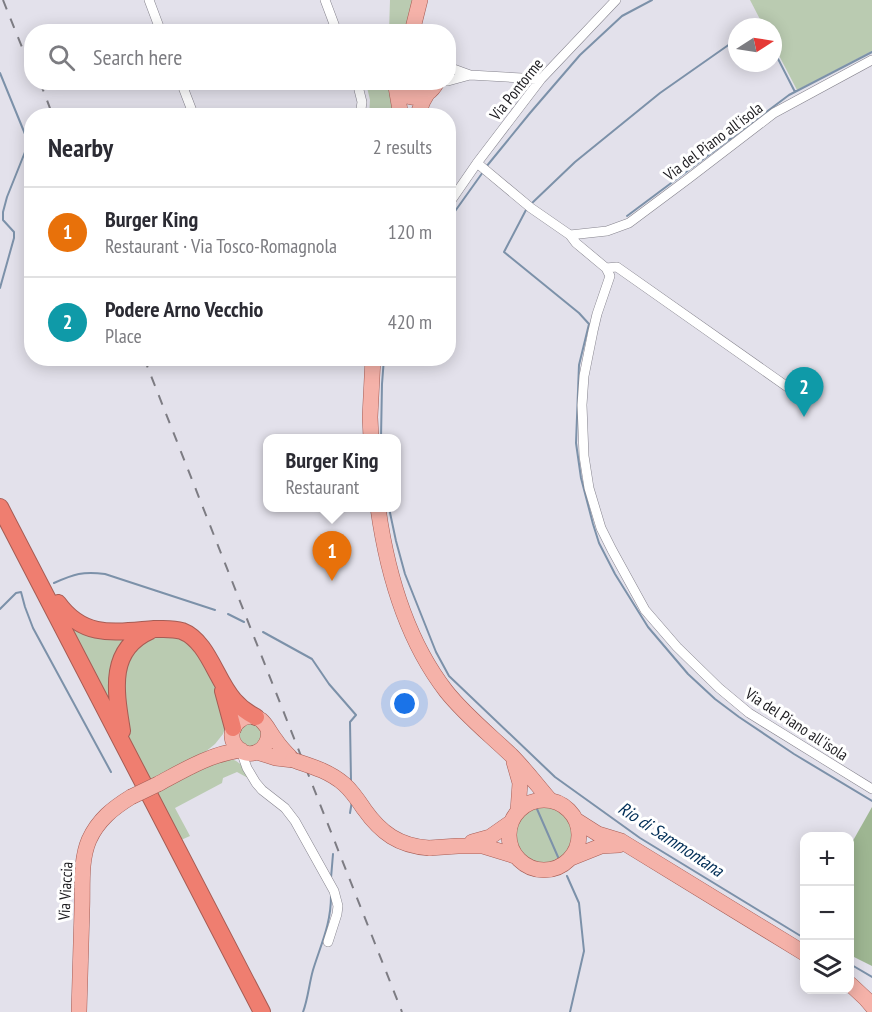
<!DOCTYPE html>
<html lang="en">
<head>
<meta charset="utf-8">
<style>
  body { margin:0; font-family:"PT Sans Narrow",sans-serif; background:#f2f2f3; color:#2b2b33 }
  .controls { position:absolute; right:18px; bottom:18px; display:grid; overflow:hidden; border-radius:12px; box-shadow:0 3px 15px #0003 }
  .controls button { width:54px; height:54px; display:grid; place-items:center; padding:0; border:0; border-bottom:2px solid #e1e1e2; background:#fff; color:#2b2b33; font:30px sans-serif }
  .compass { position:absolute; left:728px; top:18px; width:54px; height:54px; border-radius:50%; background:#fff; box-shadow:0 3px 15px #0003; rotate:78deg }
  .you { position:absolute; left:405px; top:704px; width:21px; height:21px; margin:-15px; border:4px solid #fff; border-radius:50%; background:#1a73e8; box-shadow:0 0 0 9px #1a73e833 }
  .badge { display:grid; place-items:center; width:39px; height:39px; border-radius:50%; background:#db2777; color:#fff; font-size:20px; font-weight:700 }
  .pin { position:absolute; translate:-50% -50px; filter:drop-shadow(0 2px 3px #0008) }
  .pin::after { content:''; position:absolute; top:32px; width:21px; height:18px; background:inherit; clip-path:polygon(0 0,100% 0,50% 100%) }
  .popup { position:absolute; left:263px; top:434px; width:138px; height:78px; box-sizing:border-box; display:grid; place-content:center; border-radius:12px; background:#fff; filter:drop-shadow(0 2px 4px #0005); font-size:20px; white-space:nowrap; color:#7c7c81 }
  .popup b { font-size:22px; color:#2b2b33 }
  .popup::after { content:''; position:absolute; left:50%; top:100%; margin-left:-12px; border:12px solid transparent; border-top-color:#fff }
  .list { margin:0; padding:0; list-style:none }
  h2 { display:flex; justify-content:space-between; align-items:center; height:78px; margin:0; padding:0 24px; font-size:26px }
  h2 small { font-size:20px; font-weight:400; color:#7c7c81 }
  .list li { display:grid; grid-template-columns:39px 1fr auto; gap:18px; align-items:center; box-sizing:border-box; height:90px; padding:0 24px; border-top:2px solid #e1e1e2 }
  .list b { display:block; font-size:22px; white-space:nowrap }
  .list p { margin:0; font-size:20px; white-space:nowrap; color:#7c7c81 }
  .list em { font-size:20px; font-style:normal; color:#7c7c81 }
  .icon { flex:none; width:33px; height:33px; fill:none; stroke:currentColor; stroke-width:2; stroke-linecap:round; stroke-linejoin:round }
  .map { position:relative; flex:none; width:872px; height:1012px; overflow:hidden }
  .search { position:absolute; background:#fff; box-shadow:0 3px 15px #0003; left:24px; top:24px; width:432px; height:66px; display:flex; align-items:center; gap:15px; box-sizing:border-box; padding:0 21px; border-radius:24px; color:#7c7c81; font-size:22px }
  .panel { position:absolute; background:#fff; box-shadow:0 3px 15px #0003; left:24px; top:108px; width:432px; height:258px; border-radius:24px }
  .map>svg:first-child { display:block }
</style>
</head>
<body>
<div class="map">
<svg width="872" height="1012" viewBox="0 0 872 1012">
  <rect width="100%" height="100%" fill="#e3e1eb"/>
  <path fill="#bacbb1" d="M390 0H413L406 31 389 32Z
    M750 0H872V51L797 90 773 44V27H764Z
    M366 83H386L390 92 397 115H369L370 100Z
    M65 617 127 634 115 710Z
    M168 634 189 640 219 690 226 725 223 734 215 744 204 753 153 778 159 792 173 782 226 758C240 760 243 766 248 778L237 772 223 778 222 783 175 808 190 836 181 840 128 738 125 728 121 671 142 638Z
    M254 723 262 730 259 744 249 747C234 738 237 725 254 723Z
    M515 834a29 29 0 1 1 58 0a29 29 0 1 1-58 0Z"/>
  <path fill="#9eb692" d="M872 807V966L850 955V846Z"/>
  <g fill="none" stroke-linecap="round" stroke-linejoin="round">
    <path stroke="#7c91a9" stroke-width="2" d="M755 27 757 26 762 27
      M773 49 795 92
      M0 73 25 134 27 147 7 197 3 212V220L14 232V238L0 288
      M486 167 530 113 580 55 622 16 652 0
      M531 204 575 162 660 93 737 39
      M527 208 504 252 579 313 589 324 579 365 576 443 581 478 593 524 599 543 615 574 648 627 688 674 715 699 739 717 794 754 872 801
      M627 216 789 95 872 52
      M448 221 483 172
      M381 438 382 384 384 358
      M389 508 396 541 405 574 436 652 449 676 555 777 640 838 804 938
      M54 583C74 574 83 571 105 574L215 610
      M0 609 16 593 21 592 25 607 33 628 111 772
      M228 614 244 622
      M263 632 312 659 329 684 356 715 350 722 351 781
      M537 809 558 857
      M350 813 352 801
      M567 876 579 903 584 951 570 1012
      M331 878 333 854
      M850 964 872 977
      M303 1012C308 999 309 984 313 970 321 944 331 924 331 896"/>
    <defs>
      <path id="street" d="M149 0 161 32
        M325 0 337 32
        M448 67 470 75 541 79
        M448 81 470 75
        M181 82 194 116
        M357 82 362 102 360 116
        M477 163 531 208 570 235 576 243 606 268 610 276 597 314 593 331 584 376 582 405 584 456 589 488 601 528 612 550 645 610 677 647 719 688 749 713 872 789
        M448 205 477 163 541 79 616 0
        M570 235 607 231 629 223 688 179 774 113 872 60
        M606 268 617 267 796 393
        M241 751 247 768 256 783 262 790 285 808 295 821 334 891 338 906 337 914 328 942"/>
      <path id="primary" d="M412 32 420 0
        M394 82C403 103 427 102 437 82
        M396 87 401 116
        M417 116 423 101 427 94
        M371 438 370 417 373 358
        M378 508C387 572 405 638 446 691 465 715 489 734 511 755 525 769 537 785 550 800
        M268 729C272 750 248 763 235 745 224 729 245 708 261 720 267 725 270 733 275 739 280 747 287 754 293 760
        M257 752 276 758 293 760
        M514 762 520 783 518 811
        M158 784C184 770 210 754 241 750
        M509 835a35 35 0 1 1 70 0a35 35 0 1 1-70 0Z
        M576 820 598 834 621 841 804 953
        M472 842 490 837 510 823
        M429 848 458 846H483L515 856
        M571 858 601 846 619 845
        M850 984 866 999 872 1006
        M79 1012C80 978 81 943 82 909 83 887 80 861 89 840 98 820 113 808 131 797"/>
      <path id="highway" d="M0 507 262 1012
        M58 603C84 639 115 632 154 629 164 629 173 628 182 631 208 641 216 680 234 700 240 707 248 713 256 717
        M223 691 233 728
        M122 731C116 693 107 650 150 631"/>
    </defs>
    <use href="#street" stroke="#85838d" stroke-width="10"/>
    <use href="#primary" stroke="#a65c54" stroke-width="16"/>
    <use href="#highway" stroke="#a65c54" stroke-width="18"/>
    <use href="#street" stroke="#fff" stroke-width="9"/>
    <use href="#primary" stroke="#f5b2a9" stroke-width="15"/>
    <use href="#highway" stroke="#ef7e70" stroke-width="16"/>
    <path stroke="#7d7c83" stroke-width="2" stroke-dasharray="10 10" stroke-linecap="butt" d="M3 0 32 72
      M40 82 53 116
      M144 358 402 1012"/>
    <defs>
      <path id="primary-bridge" d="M293 760C311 766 329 771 344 784 352 791 358 800 364 809 381 833 399 846 429 848
        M131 797 158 784"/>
    </defs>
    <use href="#primary-bridge" stroke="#a65c54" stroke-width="16" stroke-linecap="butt"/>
    <use href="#primary-bridge" stroke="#f5b2a9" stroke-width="15"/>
  </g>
  <g text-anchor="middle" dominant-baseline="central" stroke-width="6" stroke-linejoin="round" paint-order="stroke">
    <g font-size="16" fill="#1d1c20" stroke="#fff">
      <text transform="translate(516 89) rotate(-51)">Via Pontorme</text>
      <text transform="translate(713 141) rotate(-37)">Via del Piano all'isola</text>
      <text transform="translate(797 724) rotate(33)">Via del Piano all'isola</text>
      <text transform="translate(65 891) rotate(-87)">Via Viaccia</text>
    </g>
    <g font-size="18" font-style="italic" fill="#002e57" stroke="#fff">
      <text transform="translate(671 839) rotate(33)">Rio di Sammontana</text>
    </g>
  </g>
</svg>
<div class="controls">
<button>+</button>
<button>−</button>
<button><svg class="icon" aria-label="layers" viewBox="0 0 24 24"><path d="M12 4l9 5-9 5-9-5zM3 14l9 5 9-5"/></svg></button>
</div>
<svg class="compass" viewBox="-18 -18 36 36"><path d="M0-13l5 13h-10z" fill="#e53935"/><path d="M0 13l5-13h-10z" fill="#7c7c81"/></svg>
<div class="you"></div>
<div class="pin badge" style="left:332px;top:581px;background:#e8710a">1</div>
<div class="popup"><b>Burger King</b>Restaurant</div>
<div class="pin badge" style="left:804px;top:417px;background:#0f9aa8">2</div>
<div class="search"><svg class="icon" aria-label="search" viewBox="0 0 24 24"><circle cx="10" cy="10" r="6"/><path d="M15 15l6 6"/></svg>Search here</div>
<section class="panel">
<h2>Nearby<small>2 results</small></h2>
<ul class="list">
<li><span class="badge" style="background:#e8710a">1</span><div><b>Burger King</b><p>Restaurant · Via Tosco-Romagnola</p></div><em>120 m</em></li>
<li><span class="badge" style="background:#0f9aa8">2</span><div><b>Podere Arno Vecchio</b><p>Place</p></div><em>420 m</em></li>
</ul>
</section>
</div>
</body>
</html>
